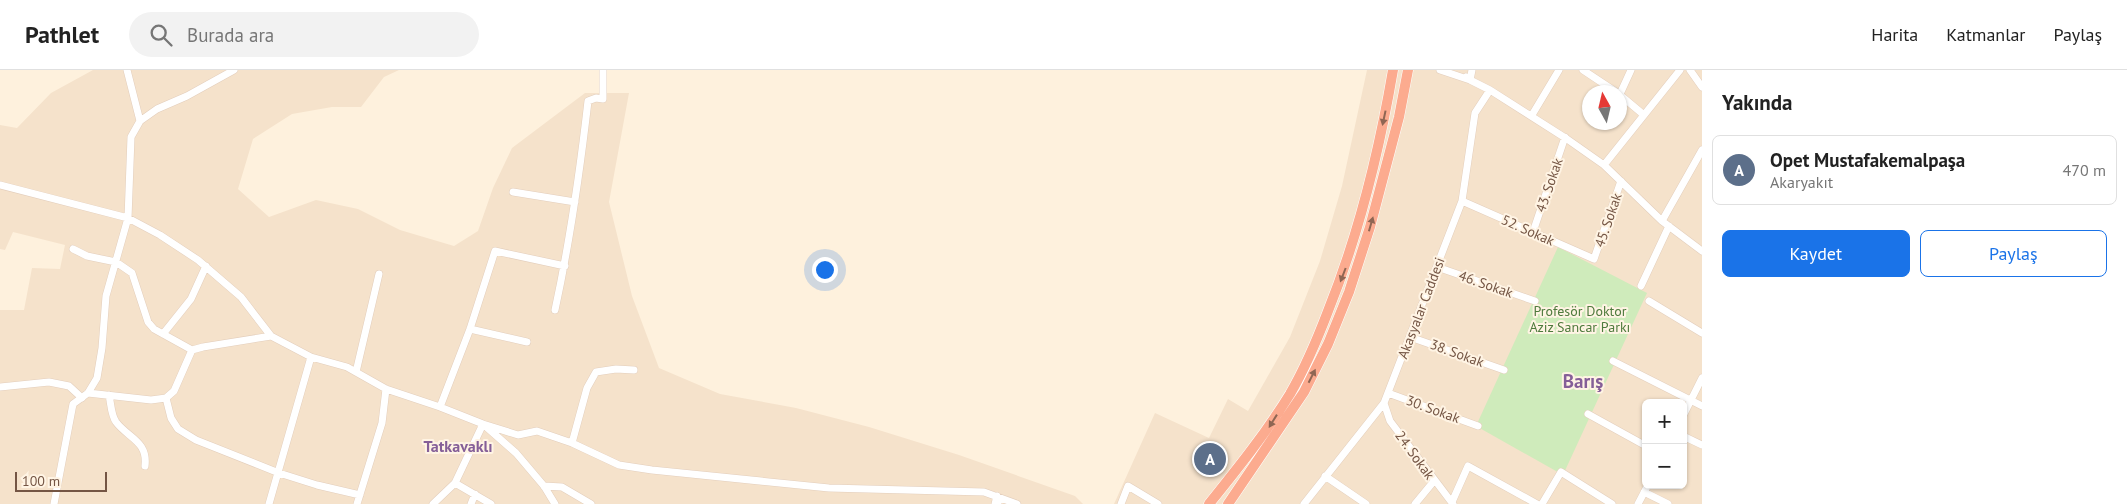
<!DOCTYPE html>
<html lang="tr">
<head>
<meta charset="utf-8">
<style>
  body { margin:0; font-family:"PT Sans",sans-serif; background:#f2f2f2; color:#222 }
  .controls { position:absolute; right:15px; bottom:15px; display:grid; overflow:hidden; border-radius:8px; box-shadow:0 1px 4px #0004 }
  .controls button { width:45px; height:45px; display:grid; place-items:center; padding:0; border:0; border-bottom:1px solid #e0e0e0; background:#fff; color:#222; font:25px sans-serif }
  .compass { position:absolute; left:1582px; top:15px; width:45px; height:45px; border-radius:50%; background:#fff; box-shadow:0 1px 4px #0004; rotate:352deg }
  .scale { position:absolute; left:15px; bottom:12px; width:92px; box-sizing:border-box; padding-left:5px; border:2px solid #745544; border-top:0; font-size:14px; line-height:18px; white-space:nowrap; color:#745544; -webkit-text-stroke:4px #fff4e4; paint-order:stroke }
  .you { position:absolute; left:824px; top:199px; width:18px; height:18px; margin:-12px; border:4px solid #fff; border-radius:50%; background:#1a73e8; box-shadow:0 0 0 8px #1a73e833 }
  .badge { display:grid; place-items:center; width:32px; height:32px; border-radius:50%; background:#1a73e8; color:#fff; font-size:16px; font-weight:700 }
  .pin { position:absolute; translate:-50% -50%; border:2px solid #fff; box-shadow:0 1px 5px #0006 }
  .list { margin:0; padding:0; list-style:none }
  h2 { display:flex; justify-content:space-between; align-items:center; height:65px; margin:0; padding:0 20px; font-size:21px }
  h2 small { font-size:16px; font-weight:400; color:#767676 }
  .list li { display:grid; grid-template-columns:32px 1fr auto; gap:15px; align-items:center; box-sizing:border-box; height:70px; margin:0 10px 10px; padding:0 10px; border:1px solid #e0e0e0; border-radius:8px }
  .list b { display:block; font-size:19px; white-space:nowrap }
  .list p { margin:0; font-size:16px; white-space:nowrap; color:#767676 }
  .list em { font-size:16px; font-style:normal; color:#767676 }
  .actions { display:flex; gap:10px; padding:15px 20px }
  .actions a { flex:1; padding:11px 0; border:1px solid #1a73e8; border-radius:8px; text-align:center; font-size:18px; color:#1a73e8 }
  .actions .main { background:#1a73e8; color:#fff }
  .icon { flex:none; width:28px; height:28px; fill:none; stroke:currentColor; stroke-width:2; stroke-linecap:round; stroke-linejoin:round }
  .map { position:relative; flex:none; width:1702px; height:434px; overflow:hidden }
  header { display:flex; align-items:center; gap:30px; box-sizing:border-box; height:70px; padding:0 25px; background:#fff; border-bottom:1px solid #e0e0e0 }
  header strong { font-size:24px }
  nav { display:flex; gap:28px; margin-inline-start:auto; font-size:18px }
  .search { width:350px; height:45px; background:#f2f2f2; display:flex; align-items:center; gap:12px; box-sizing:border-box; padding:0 18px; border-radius:28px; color:#767676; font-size:19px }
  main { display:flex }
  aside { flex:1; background:#fff }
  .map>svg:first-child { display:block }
</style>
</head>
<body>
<header>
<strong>Pathlet</strong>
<div class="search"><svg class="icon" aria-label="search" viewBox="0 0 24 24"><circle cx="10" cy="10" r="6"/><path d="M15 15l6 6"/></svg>Burada ara</div>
<nav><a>Harita</a><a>Katmanlar</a><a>Paylaş</a></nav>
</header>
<main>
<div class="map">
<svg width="1702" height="434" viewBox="0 0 1702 434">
  <rect width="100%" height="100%" fill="#fef1dd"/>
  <path fill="#f5e2cb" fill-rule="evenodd" d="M93 0H399L384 7 361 37H332L292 44 253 69 238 119 269 147 316 130 358 139 400 160 454 176 478 161 493 118 512 78 585 23H629L609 132 632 226 659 298 720 324 796 338 869 357 959 385 1075 426 1083 434H0V240H24L32 198 60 199 65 175 13 162 5 180 0 179V55L17 58 51 23Z
    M1367 0H1702V434H1114L1155 343 1209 368 1228 329 1248 341 1290 267 1320 191 1342 116ZM1590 22H1620V52H1590ZM1646 333H1683V415H1646Z"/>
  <path fill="#cfebbb" d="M1558 177 1647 223 1563 405 1476 356Z"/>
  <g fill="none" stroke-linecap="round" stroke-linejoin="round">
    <defs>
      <path id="minor" d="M127 0 140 51
        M1440 0 1470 10 1490 20 1567 69 1604 95 1662 151 1702 181
        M1583 0 1616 22
        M1690 0 1702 17
        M1466 7 1470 10 1472 0
        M1620 24 1631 0
        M1620 25 1644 45
        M1532 45 1559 0
        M1604 95 1680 0
        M0 115 128 148 160 165 198 190 241 227 271 266 311 287 347 297 386 319 440 337 483 354 516 383 544 416 555 434
        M513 122 575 132
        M1462 131 1594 189 1621 111
        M1662 151 1702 80
        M1533 162 1565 67
        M73 179 87 186 116 192 132 203 148 252 154 259 192 280 203 277 271 266
        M1437 197 1535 231
        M1641 216 1669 156
        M1649 231 1702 263
        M555 240C570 171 580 101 588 31L596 28 603 29V0
        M470 259 527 272
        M163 264 191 229 206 196
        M1410 267 1504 300
        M1613 291 1702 336
        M356 302 379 204
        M0 317 49 312 69 316 82 328
        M88 323 151 330 166 328 171 348 178 359 196 370 279 403 317 415 360 425
        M1388 323 1478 356
        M109 325C111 334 111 345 116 352 128 368 148 371 145 396
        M166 328 174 321 192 280
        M1384 333 1390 351 1453 434
        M440 337 470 259 495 181 565 196
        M1588 344 1646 376
        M1683 346 1702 308
        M1683 366 1702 375
        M572 373 587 318 596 302 616 299 634 300
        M1325 406 1366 434
        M455 413 491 434
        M544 416 562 417 591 434
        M1644 422 1668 434
        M1452 432 1468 396 1537 434
        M54 434 73 334 88 323 97 308 102 278 106 226 128 148 131 67 140 51 157 39 187 26 234 0
        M269 434 311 287
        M357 434 382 353 386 319
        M433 434 455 413 483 354 518 365 537 361 572 373 619 395 652 400 829 418 984 422 1017 434
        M471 434 475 424
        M995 434 997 426 998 434
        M1121 434 1128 416 1158 434
        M1304 434 1384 333 1462 131 1475 43 1490 20
        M1415 434 1434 411
        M1542 434 1561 402 1612 434
        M1638 434 1648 415"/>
      <path id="highway" d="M1209 434C1238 398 1266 363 1290 324 1305 298 1317 270 1328 241 1359 164 1379 82 1393 0
        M1228 434 1304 322 1328 274 1349 222 1370 157 1399 47 1408 0"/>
    </defs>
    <use href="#minor" stroke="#e3cebc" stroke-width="8"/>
    <use href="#highway" stroke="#fff" stroke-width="11"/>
    <use href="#minor" stroke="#fff" stroke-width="7"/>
    <use href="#highway" stroke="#fcab8f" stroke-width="10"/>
  </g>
  <defs><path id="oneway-solid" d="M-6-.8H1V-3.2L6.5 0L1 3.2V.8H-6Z" transform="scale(1.25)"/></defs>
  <g fill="#8f6653">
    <use href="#oneway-solid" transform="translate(1384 48) rotate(102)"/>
    <use href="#oneway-solid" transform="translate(1371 154) rotate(-74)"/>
    <use href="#oneway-solid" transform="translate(1343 205) rotate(111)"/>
    <use href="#oneway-solid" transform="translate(1312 306) rotate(-63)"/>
    <use href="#oneway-solid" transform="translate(1273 351) rotate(122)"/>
  </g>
  <g text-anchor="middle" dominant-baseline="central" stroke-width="4" stroke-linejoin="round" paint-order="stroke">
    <g font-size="14" fill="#745544" stroke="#fff4e4">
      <text transform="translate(1549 115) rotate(-71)">43. Sokak</text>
      <text transform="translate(1608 150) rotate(-71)">45. Sokak</text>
      <text transform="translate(1528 160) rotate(24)">52. Sokak</text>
      <text transform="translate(1486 214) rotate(19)">46. Sokak</text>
      <text transform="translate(1421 238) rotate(-69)">Akasyalar Caddesi</text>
      <text transform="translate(1457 283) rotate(20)">38. Sokak</text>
      <text transform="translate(1433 339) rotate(20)">30. Sokak</text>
      <text transform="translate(1415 385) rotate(54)">24. Sokak</text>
    </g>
    <g font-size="14" fill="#4e7a3c" stroke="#fff4e4">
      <text x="1580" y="241">Profesör Doktor<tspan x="1580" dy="16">Aziz Sancar Parkı</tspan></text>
    </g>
    <g font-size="16" font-weight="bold" fill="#855f98" stroke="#fff4e4">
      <text x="458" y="376">Tatkavaklı</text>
    </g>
    <g font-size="19" font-weight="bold" fill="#855f98" stroke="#fff4e4">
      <text x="1583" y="311">Barış</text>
    </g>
  </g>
</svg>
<div class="controls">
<button>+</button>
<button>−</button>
</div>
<svg class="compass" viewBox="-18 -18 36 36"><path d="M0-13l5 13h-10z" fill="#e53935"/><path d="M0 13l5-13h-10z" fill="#767676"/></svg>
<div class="scale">100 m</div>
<div class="you"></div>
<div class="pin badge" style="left:1210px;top:389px;background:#5c6f8a">A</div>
</div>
<aside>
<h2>Yakında<small></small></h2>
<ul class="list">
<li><span class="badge" style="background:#5c6f8a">A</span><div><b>Opet Mustafakemalpaşa</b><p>Akaryakıt</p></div><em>470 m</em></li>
</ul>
<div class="actions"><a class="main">Kaydet</a><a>Paylaş</a></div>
</aside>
</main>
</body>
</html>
